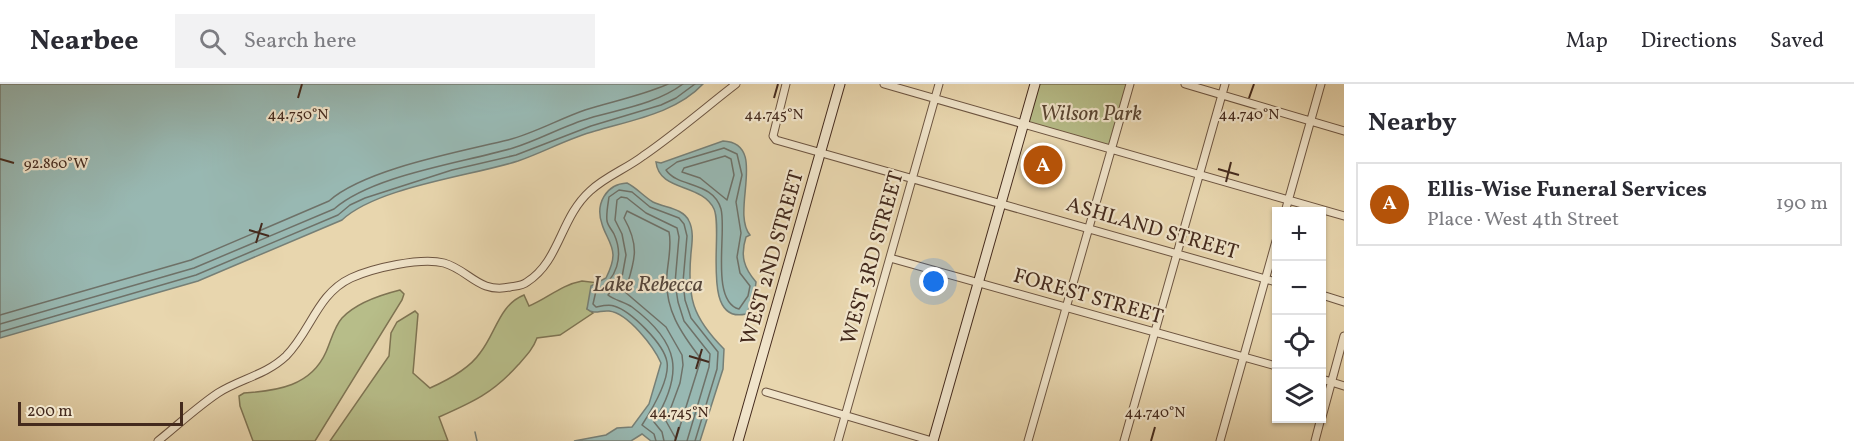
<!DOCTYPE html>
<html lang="en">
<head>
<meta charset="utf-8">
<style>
  body { margin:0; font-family:Vollkorn,serif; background:#f2f2f3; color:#2b2b33 }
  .controls { position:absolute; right:18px; bottom:18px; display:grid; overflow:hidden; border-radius:0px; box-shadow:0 2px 4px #0004 }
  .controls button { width:54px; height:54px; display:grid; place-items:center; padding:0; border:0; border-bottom:2px solid #e1e1e2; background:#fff; color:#2b2b33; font:30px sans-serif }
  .scale { position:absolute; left:18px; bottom:15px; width:165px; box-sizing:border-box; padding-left:6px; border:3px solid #442a1d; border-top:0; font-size:16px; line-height:21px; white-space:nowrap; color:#442a1d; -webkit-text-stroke:4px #f0e4ca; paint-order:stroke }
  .you { position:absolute; left:934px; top:198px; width:21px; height:21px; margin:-15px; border:4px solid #fff; border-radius:50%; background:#1a73e8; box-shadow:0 0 0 9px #1a73e833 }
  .badge { display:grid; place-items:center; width:39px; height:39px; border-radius:50%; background:#b45309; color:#fff; font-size:20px; font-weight:700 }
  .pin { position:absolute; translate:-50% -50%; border:3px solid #fff; box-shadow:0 2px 6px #0006 }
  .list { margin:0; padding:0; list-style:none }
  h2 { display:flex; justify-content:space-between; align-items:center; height:78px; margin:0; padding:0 24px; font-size:26px }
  h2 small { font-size:20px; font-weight:400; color:#7c7c81 }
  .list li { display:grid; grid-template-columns:39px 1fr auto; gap:18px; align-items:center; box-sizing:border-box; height:84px; margin:0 12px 12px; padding:0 12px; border:2px solid #e1e1e2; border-radius:0px }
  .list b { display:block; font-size:22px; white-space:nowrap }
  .list p { margin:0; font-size:20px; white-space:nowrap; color:#7c7c81 }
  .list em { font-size:20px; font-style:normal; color:#7c7c81 }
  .icon { flex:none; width:33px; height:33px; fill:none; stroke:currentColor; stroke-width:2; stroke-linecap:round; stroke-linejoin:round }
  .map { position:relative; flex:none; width:1344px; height:357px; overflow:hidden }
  header { display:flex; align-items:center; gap:36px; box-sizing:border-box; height:84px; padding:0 30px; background:#fff; border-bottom:2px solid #e1e1e2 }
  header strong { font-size:28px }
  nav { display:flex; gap:33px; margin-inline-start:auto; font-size:21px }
  .search { width:420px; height:54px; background:#f2f2f3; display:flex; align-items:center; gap:15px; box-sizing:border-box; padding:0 21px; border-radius:0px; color:#7c7c81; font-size:22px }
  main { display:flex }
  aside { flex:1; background:#fff }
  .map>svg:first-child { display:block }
</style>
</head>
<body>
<header>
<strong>Nearbee</strong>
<div class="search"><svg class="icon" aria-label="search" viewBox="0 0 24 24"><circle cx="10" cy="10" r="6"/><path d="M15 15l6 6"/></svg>Search here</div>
<nav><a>Map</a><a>Directions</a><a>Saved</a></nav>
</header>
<main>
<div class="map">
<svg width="1344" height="357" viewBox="0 0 1344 357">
  <rect width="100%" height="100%" fill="#e8d6ae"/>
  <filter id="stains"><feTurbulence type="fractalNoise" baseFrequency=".00333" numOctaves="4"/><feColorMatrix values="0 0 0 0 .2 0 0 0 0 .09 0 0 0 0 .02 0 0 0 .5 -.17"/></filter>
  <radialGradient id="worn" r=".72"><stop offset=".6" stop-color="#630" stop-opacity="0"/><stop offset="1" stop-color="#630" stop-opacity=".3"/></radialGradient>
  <path fill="#b7bd89" stroke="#7e7453" stroke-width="1.5" d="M1035 0H1130L1111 65 1024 41Z
    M582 197 599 199 587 225 593 229 560 251 537 254C533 265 526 272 518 281 493 309 473 318 439 333L448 357H330L389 272 391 249 397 238 415 227 418 230 413 289 430 304C448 296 469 285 480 269 496 249 499 221 524 211L529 222C548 214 561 201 582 197Z
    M400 206 404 210 402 216 315 357H253L240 322 239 312 244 309C277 307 311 302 326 268 331 257 334 243 342 234 356 219 380 211 400 206Z"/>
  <path fill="#98b8b2" stroke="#767f76" stroke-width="1.5" d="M0 0H703C676 29 632 36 595 47 569 54 544 68 518 77 471 92 377 103 342 136L198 197 0 254Z
    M723 57C769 59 730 127 750 151L746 153C740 172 744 184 756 198L754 214 746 230C699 241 724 146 714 125 702 99 659 108 656 78L661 79Z
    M627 99C637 104 643 112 653 118 665 124 683 124 689 137 694 147 692 159 691 169 687 213 692 233 724 265L723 285 700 357H651L642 350 631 357H574L606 351 617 344 632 343 649 320 661 279C654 263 628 229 609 227 600 226 595 231 587 225L591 202 606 194C609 188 613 177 613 171 613 160 605 151 602 140 595 120 606 100 627 99Z"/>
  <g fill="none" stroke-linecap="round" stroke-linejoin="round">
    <path stroke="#6e7168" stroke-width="1.5" d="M724 64 737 70 742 91 736 118 741 149 737 173 740 189 750 202 748 212 739 225C710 217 727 148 721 125 713 97 678 104 666 86L677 78Z
      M725 72 731 75 734 91 727 116 700 94 682 88 684 84Z
      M627 127 669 148C672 161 668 177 667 190 664 225 681 249 701 275L676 355 666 337 680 299 683 281 682 271 666 243 625 208C634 178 641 164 624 134Z
      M0 231 191 176 329 117C365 85 459 68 508 56 535 49 559 35 585 26 613 17 641 12 668 0
      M0 240 194 184 334 125C373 91 462 79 513 64 539 56 563 42 590 34 621 25 656 20 683 0
      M0 248 196 191 338 131 350 121 365 114 452 86 516 71 591 42 661 21 676 14 695 0
      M656 357 654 350 642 341C651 327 670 296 667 278 664 260 631 227 614 222 609 220 601 222 596 223L593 220 596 207C617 196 624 172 614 150 612 146 608 142 607 137 606 130 608 120 609 113L619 106 632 108 650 123 679 134 684 140 687 152 683 198 685 216 691 234 718 268 717 285 695 357
      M664 357 662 348 654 338C684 289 680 259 632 223 625 218 614 216 608 211L622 193 626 171 622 150 615 136 617 116 621 113 627 114 646 129 677 144 679 153 675 199 678 218 684 237 710 270 709 283 687 357"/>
    <path stroke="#767f76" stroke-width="1.5" d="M475 348 477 357"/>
    <defs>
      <path id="street" d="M786 0 773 52 776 56 1276 198
        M884 0 1344 132
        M1185 0 1344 47
        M1285 128 1321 0
        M890 174 1276 282
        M1322 211 1344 218
        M1322 295 1344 302
        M766 308 932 357
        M1322 333 1344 252
        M158 357C178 341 197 323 218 309 240 295 266 291 286 272 311 247 317 210 351 194 373 184 421 173 444 179 469 186 479 210 510 203 515 202 522 202 527 198 560 177 560 134 590 107 606 92 626 85 643 72 675 50 705 24 736 0
        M838 357 939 0
        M1028 357 1130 0
        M1124 357 1225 0
        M1220 357 1276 157
        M1315 357 1321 334"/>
      <path id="secondary" d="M738 357 840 0
        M933 357 1035 0"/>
    </defs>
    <use href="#street" stroke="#6d5541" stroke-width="9"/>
    <use href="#secondary" stroke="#442a1d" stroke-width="11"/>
    <use href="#street" stroke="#f0e4ca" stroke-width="7"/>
    <use href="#secondary" stroke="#f0e4ca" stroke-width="9"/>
  </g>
  <path fill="none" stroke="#442a1d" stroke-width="2" d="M298 14 302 0M774 14 778 0M1249 14 1254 0M0 75 14 79M1218 85 1239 91M1226 98 1231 78M249 146 269 152M256 159 262 139M689 272 709 278M696 285 702 265M675 357 679 343M1151 357 1155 343"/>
  <g text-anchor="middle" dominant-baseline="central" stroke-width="4.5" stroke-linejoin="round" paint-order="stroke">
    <g font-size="21" font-style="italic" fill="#5b4733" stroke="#f0e4ca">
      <text x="1091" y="30">Wilson Park</text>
    </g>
    <g font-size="21" fill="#442a1d" stroke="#f0e4ca">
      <text transform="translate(1152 145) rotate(16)">ASHLAND STREET</text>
      <text transform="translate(773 174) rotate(-74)">WEST 2ND STREET</text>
      <text transform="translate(873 174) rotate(-74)">WEST 3RD STREET</text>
      <text transform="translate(1088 213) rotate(16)">FOREST STREET</text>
    </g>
    <g font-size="22" font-style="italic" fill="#55463b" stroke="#f0e4ca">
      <text x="648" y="201">Lake Rebecca</text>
    </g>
  </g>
  <g font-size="15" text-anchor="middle" fill="#442a1d" stroke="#f0e4ca" stroke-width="4.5" stroke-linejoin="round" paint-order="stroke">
    <text x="298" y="35">44.750°N</text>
    <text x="774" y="35">44.745°N</text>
    <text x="1249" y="35">44.740°N</text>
    <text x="56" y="84">92.860°W</text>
    <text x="679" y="333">44.745°N</text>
    <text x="1155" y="333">44.740°N</text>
  </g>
  <rect width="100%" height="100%" filter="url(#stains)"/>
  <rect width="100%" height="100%" fill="url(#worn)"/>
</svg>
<div class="controls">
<button>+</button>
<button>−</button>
<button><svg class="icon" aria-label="locate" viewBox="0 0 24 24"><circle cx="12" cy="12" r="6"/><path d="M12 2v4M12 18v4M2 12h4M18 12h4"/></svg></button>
<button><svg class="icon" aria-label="layers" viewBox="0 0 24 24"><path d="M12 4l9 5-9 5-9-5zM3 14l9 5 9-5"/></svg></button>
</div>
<div class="scale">200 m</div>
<div class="you"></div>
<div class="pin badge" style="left:1043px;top:81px">A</div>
</div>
<aside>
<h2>Nearby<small></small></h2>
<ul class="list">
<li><span class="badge">A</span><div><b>Ellis-Wise Funeral Services</b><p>Place · West 4th Street</p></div><em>190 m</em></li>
</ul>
</aside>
</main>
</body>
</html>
